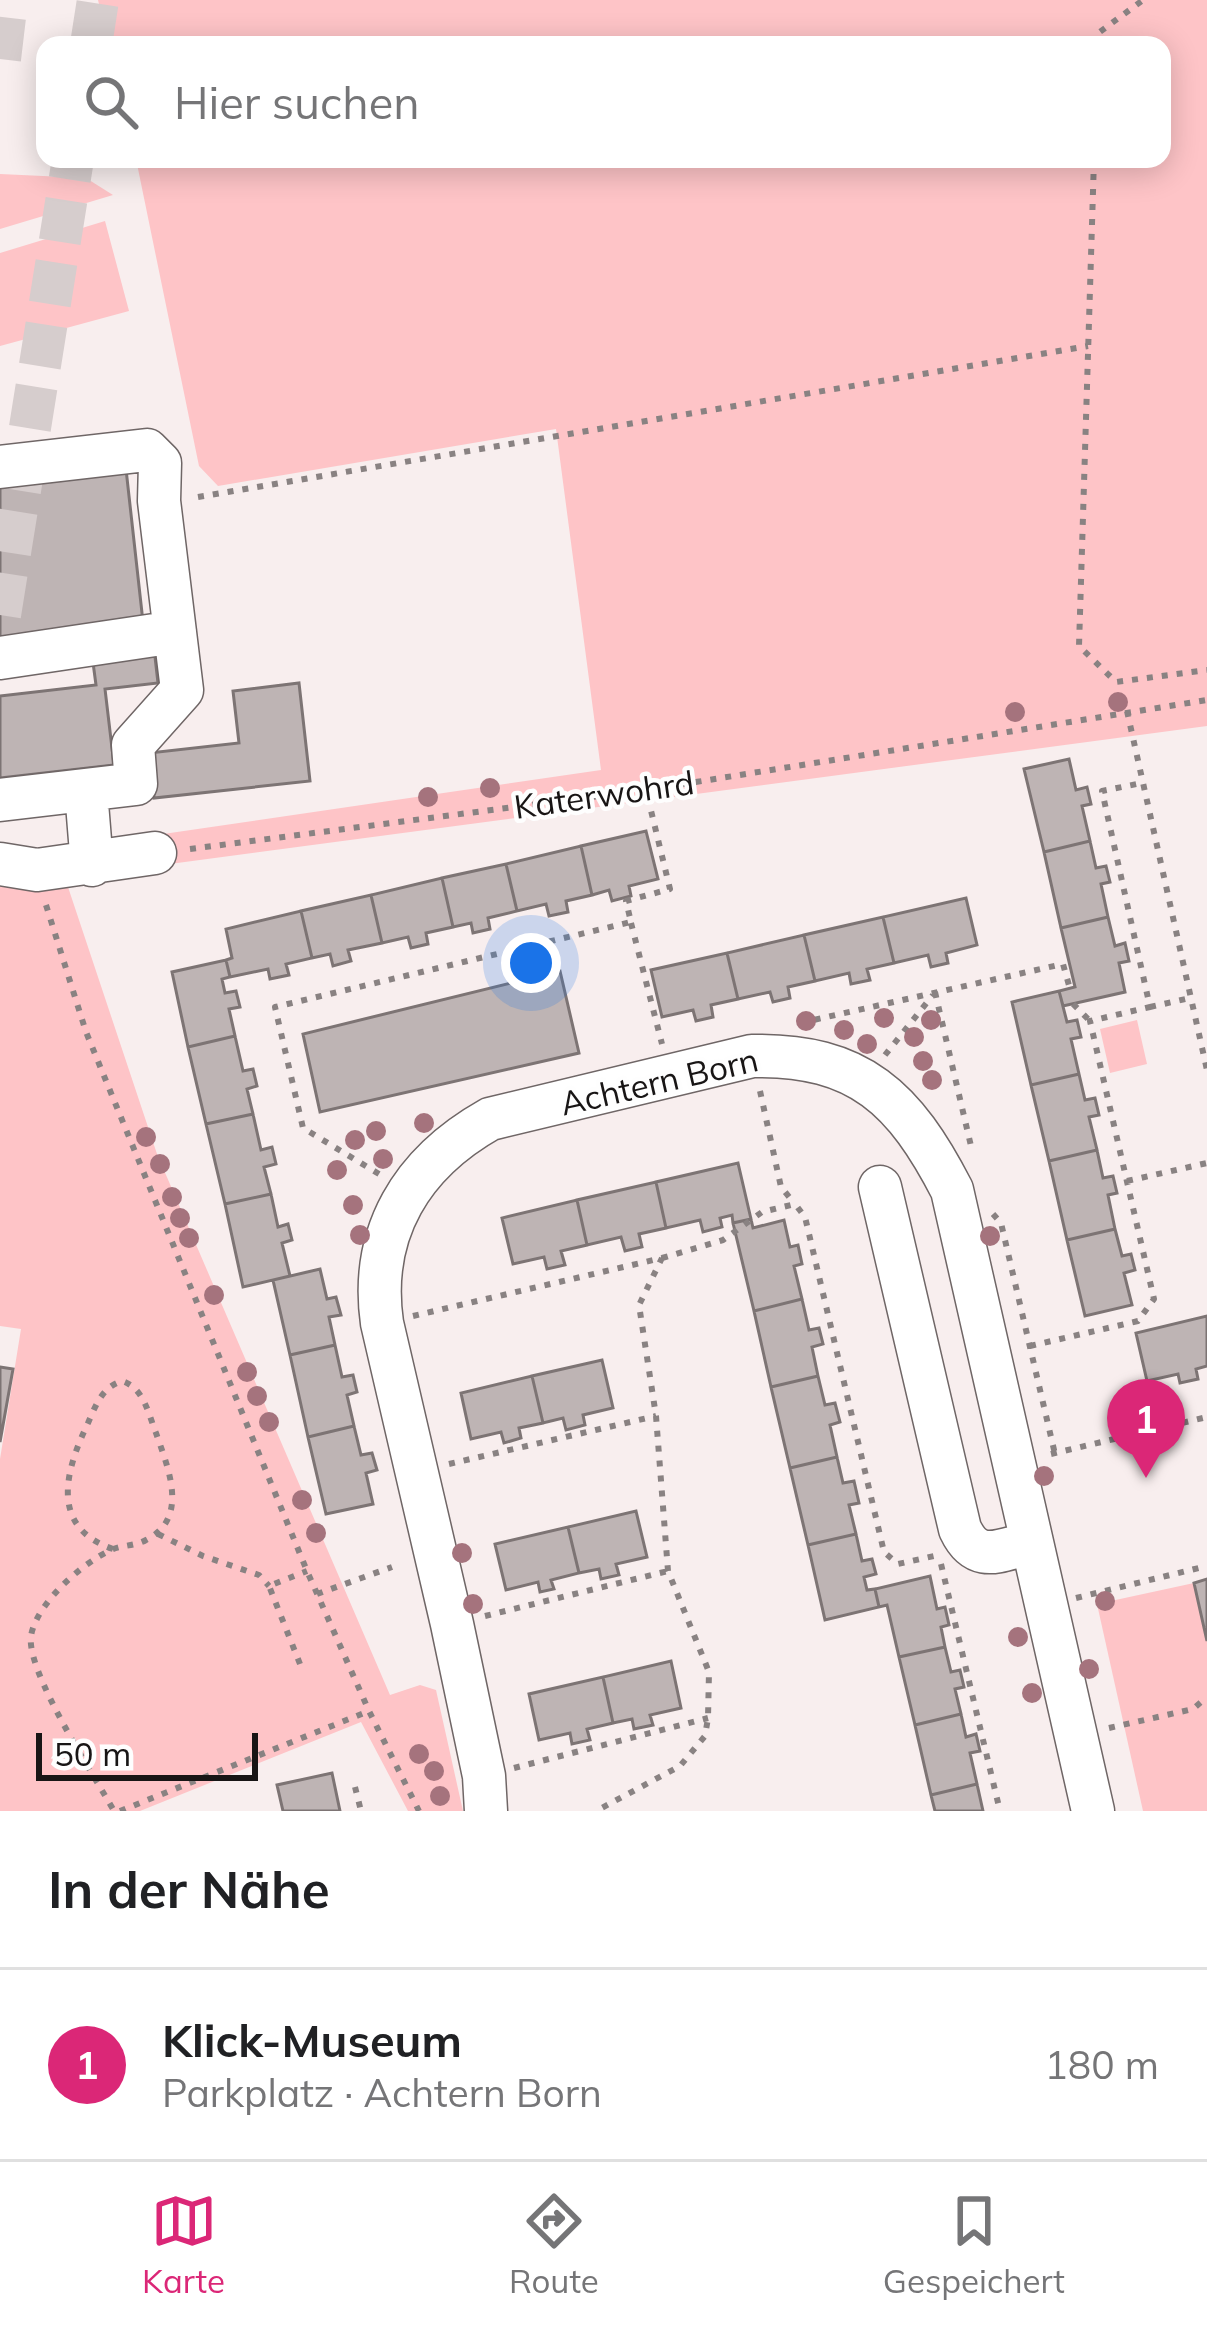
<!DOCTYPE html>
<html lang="de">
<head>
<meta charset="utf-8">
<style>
  body { margin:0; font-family:Mulish,sans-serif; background:#f6f6f6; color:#202124 }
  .scale { position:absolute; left:36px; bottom:30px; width:222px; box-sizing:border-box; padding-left:12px; border:6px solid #181515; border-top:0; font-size:33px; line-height:42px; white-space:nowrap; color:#181515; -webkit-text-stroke:9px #fefefe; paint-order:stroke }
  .you { position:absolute; left:531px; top:963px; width:42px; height:42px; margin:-30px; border:9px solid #fff; border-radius:50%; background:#1a73e8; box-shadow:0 0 0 18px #1a73e833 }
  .badge { display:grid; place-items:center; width:78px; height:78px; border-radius:50%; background:#db2777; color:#fff; font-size:39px; font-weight:700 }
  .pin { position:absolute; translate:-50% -99px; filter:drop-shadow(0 3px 6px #0008) }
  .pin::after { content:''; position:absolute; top:63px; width:42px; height:36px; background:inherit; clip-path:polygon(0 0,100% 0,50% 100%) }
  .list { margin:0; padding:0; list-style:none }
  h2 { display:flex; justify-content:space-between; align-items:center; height:156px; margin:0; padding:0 48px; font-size:51px }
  h2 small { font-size:39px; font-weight:400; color:#757577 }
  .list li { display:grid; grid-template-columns:78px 1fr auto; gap:36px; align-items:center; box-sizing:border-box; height:192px; padding:0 48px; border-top:3px solid #e0e0e0 }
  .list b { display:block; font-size:45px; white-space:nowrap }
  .list p { margin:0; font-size:39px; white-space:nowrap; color:#757577 }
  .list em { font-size:39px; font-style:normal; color:#757577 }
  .icon { flex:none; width:66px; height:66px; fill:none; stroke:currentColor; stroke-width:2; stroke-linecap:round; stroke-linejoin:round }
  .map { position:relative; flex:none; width:1207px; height:1811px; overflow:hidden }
  .search { position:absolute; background:#fff; box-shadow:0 6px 30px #0003; left:36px; right:36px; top:36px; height:132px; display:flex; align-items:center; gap:30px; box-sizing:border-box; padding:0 42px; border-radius:24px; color:#757577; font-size:45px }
  .sheet { height:348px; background:#fff }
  nav { display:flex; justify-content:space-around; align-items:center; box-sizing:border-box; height:168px; border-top:3px solid #e0e0e0; background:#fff; font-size:33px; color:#757577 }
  nav a { display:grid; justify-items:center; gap:6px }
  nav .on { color:#db2777 }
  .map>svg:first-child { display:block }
</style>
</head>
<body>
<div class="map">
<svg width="1207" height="1811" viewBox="0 0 1207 1811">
  <rect width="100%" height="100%" fill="#f8eeee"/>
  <path fill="#fec4c7" d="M98 0H1207V726L65 878 157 1154 390 1695 420 1685 436 1690 463 1811H408L361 1722 140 1811H0V1459L21 1329 0 1326V849L74 847 601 770 556 429 218 486 199 466 136 159H1162V45H109Z
    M0 174 86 178 113 195 0 229Z
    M105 221 129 311 0 346V253Z
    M1137 1020 1147 1064 1110 1073 1100 1029Z
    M1194 1583 1207 1641V1811H1143L1097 1604Z"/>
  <path fill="#beb4b4" stroke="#7d7474" stroke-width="3" d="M126 469 144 631 0 647V483Z
    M154 648 158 683 105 689 114 765 0 778V696L96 685 92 655Z
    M299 683 310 781 154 798 149 753 239 743 233 691Z
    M1069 759 1076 790 1087 787 1091 804 1082 806 1090 841 1044 852 1024 769Z
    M646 831 658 879 629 886 631 896 612 901 609 890 592 895 581 846Z
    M1090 841 1096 868 1106 866 1110 882 1101 884 1108 917 1061 928 1044 852Z
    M581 846 592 895 566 901 568 912 549 916 546 904 517 911 506 864Z
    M506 864 517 911 488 918 490 929 473 933 471 923 453 927 442 878Z
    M442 878 453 927 426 933 428 944 411 948 408 937 382 943 371 895Z
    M371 895 382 943 348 950 351 961 333 966 330 954 312 958 301 911Z
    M966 898 977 945 946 953 948 963 931 967 928 955 894 963 883 917Z
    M301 911 312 958 286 964 289 975 270 979 268 969 230 977 226 960 232 958 226 929Z
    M883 917 894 963 867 969 870 980 851 984 849 973 815 981 804 935Z
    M1108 917 1115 946 1125 943 1129 961 1119 963 1125 992 1063 1006 1059 991 1075 987 1061 928Z
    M804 935 815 981 788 987 790 998 773 1002 770 992 738 999 727 953Z
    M727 953 738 999 711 1005 713 1017 696 1021 693 1010 662 1017 651 970Z
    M226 960 230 977 222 979 225 993 236 991 240 1007 229 1009 235 1036 188 1047 172 972Z
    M560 971 579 1053 320 1112 303 1034Z
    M1059 991 1067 1022 1077 1020 1081 1037 1071 1039 1079 1074 1031 1085 1012 1002Z
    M235 1036 243 1071 253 1069 257 1086 247 1089 253 1114 206 1124 188 1047Z
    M1079 1074 1085 1100 1095 1098 1099 1115 1089 1117 1097 1150 1049 1161 1031 1085Z
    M253 1114 261 1150 272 1147 276 1164 264 1167 271 1194 225 1204 206 1124Z
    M1097 1150 1103 1178 1113 1176 1117 1193 1108 1195 1115 1229 1067 1240 1049 1161Z
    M738 1163 751 1219 733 1223 732 1215 720 1218 722 1227 703 1232 700 1220 666 1228 656 1182Z
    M656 1182 666 1228 639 1234 642 1247 625 1251 621 1237 587 1245 577 1200Z
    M271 1194 278 1227 288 1224 292 1240 282 1243 290 1276 243 1287 225 1204Z
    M577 1200 587 1245 561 1251 565 1265 547 1269 544 1257 513 1264 502 1218Z
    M751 1219 753 1228 784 1220 790 1247 798 1245 802 1264 794 1266 802 1299 754 1311 733 1223Z
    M1115 1229 1122 1256 1131 1254 1135 1270 1124 1273 1132 1305 1085 1316 1067 1240Z
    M320 1269 327 1299 336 1297 341 1315 329 1317 335 1345 290 1355 273 1280Z
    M802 1299 809 1330 819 1328 823 1344 812 1347 818 1376 771 1387 754 1311Z
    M1207 1316V1366L1196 1369 1198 1379 1180 1383 1178 1374 1147 1381 1136 1333Z
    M335 1345 342 1377 353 1375 357 1392 347 1395 354 1426 308 1437 290 1355Z
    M602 1360 613 1408 583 1415 585 1425 566 1430 563 1418 543 1423 532 1376Z
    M0 1367 13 1369 0 1442Z
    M532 1376 543 1423 519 1428 521 1438 504 1443 501 1432 471 1439 461 1393Z
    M818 1376 825 1405 835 1403 840 1422 830 1425 837 1457 790 1468 771 1387Z
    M354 1426 361 1455 372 1453 377 1470 366 1473 373 1504 326 1514 308 1437Z
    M837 1457 843 1483 854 1481 859 1503 849 1505 856 1534 808 1545 790 1468Z
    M636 1511 647 1557 616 1564 619 1575 601 1579 599 1569 579 1573 568 1527Z
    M568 1527 579 1573 551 1580 554 1589 540 1592 538 1582 506 1590 495 1544Z
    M856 1534 862 1561 872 1559 876 1574 864 1577 867 1590 875 1589 879 1607 825 1620 808 1545Z
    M930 1576 937 1609 945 1607 949 1625 941 1627 945 1647 899 1657 887 1605 879 1607 875 1589Z
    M1207 1579V1641L1194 1583Z
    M945 1647 951 1672 960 1670 964 1687 955 1689 961 1714 915 1725 899 1657Z
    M671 1661 681 1708 650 1715 653 1725 634 1729 632 1719 613 1723 603 1677Z
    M603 1677 613 1723 587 1729 590 1740 572 1744 570 1733 539 1740 529 1694Z
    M961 1714 966 1737 976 1734 980 1751 970 1753 977 1784 931 1795 915 1725Z
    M332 1773 340 1811H283L277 1785Z
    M977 1784 983 1811H935L931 1795Z"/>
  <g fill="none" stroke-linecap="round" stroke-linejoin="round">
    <path stroke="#d6cdcd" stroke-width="42" stroke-dasharray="42 21" stroke-linecap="butt" d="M91 45 98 0
      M0 59 7 0
      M0 615 73 159"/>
    <defs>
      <path id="minor" d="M0 467 147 450 160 463 159 501 182 690 133 745 136 784 0 800
        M0 658 175 632
        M86 791 92 865
        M0 864 37 870 155 853
        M880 1187 960 1529C977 1565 999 1550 1031 1543
        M486 1811 484 1776 452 1624 382 1323C369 1232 412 1163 490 1119L752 1056C860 1054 905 1099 952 1190L1093 1811"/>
    </defs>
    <use href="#minor" stroke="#6f6666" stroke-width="45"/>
    <path stroke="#898282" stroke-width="6" stroke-dasharray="6 9" stroke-linecap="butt" d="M1097 45V34L1143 0
      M1094 159 1079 646 1116 682 1207 670
      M198 497 1088 346
      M1127 711 1207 1070
      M190 849 646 790 1207 700
      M46 905 86 1032 307 1571 369 1711 419 1811
      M631 923 662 1044
      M935 992 971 1146
      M1073 1004 1090 1021
      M1150 1007 1190 998
      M800 1023 1063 964 1070 989
      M885 1055 933 995
      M760 1091 781 1187 794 1203
      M379 1174 303 1128 275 1007 631 922 626 901 670 889 646 790
      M1127 1181 1207 1163
      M993 1214 1001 1223 1055 1454
      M662 1258 723 1240 762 1212 795 1204 805 1217 884 1552 898 1564 934 1556
      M413 1316 662 1258 639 1305 656 1416 668 1571 709 1672 708 1718 705 1736 680 1766 596 1811
      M1030 1346 1138 1321 1154 1299 1090 1021 1150 1007 1102 791 1142 783
      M1051 1454 1207 1417
      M449 1464 656 1416
      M158 1534 203 1556 259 1575 269 1586
      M113 1549C48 1527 66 1469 88 1423 96 1405 102 1387 122 1381 144 1388 148 1413 156 1433 168 1468 190 1518 146 1540 135 1546 122 1545 111 1550 82 1563 36 1604 31 1636 26 1672 94 1775 114 1811
      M941 1564 1000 1811
      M317 1594 392 1567
      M1076 1598 1207 1566
      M485 1616 668 1571
      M300 1664 269 1586 307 1571
      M1109 1728 1193 1709 1207 1697
      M514 1768 708 1718
      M355 1787 361 1811
      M120 1811 369 1711"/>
    <use href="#minor" stroke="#fff" stroke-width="42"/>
  </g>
  <g fill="#a5737d">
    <circle cx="1118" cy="702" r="10"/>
    <circle cx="1015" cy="712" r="10"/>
    <circle cx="490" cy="788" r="10"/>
    <circle cx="428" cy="797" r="10"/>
    <circle cx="884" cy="1018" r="10"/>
    <circle cx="931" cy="1020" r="10"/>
    <circle cx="806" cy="1021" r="10"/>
    <circle cx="844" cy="1030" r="10"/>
    <circle cx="914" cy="1037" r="10"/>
    <circle cx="867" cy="1044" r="10"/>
    <circle cx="923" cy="1061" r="10"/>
    <circle cx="932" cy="1080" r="10"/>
    <circle cx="424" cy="1123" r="10"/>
    <circle cx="376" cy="1131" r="10"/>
    <circle cx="146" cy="1137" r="10"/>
    <circle cx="355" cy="1140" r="10"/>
    <circle cx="383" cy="1159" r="10"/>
    <circle cx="160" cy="1164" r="10"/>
    <circle cx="337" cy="1170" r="10"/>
    <circle cx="172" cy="1197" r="10"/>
    <circle cx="353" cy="1205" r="10"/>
    <circle cx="180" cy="1218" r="10"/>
    <circle cx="360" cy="1235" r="10"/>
    <circle cx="990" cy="1236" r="10"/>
    <circle cx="189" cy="1238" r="10"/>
    <circle cx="214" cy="1295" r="10"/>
    <circle cx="247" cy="1372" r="10"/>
    <circle cx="257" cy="1396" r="10"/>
    <circle cx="269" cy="1422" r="10"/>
    <circle cx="1044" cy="1476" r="10"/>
    <circle cx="302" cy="1500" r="10"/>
    <circle cx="316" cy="1533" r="10"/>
    <circle cx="462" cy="1553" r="10"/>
    <circle cx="1105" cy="1601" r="10"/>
    <circle cx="473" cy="1604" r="10"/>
    <circle cx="1018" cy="1637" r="10"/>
    <circle cx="1089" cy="1669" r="10"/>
    <circle cx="1032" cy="1693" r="10"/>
    <circle cx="419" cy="1754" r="10"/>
    <circle cx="434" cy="1771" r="10"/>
    <circle cx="440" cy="1796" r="10"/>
  </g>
  <g text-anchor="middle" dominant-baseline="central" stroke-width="9" stroke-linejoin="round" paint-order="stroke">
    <g font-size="33" fill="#181515" stroke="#fefefe">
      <text transform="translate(604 794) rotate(-8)">Katerwohrd</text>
      <text transform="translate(659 1081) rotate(-13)">Achtern Born</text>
    </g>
  </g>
</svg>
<div class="scale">50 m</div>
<div class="you"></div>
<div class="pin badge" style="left:1146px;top:1478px">1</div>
<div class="search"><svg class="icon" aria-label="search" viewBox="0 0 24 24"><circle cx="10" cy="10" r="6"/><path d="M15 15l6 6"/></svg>Hier suchen</div>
</div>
<section class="sheet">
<h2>In der Nähe<small></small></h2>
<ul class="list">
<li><span class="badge">1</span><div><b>Klick-Museum</b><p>Parkplatz · Achtern Born</p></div><em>180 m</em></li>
</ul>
</section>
<nav>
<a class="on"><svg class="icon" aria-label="map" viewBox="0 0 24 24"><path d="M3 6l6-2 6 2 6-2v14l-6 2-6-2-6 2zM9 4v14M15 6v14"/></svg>Karte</a>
<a><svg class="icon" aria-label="directions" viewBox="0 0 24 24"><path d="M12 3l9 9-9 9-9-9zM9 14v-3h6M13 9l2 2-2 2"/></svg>Route</a>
<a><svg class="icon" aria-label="saved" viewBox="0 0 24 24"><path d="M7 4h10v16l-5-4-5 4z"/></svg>Gespeichert</a>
</nav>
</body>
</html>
